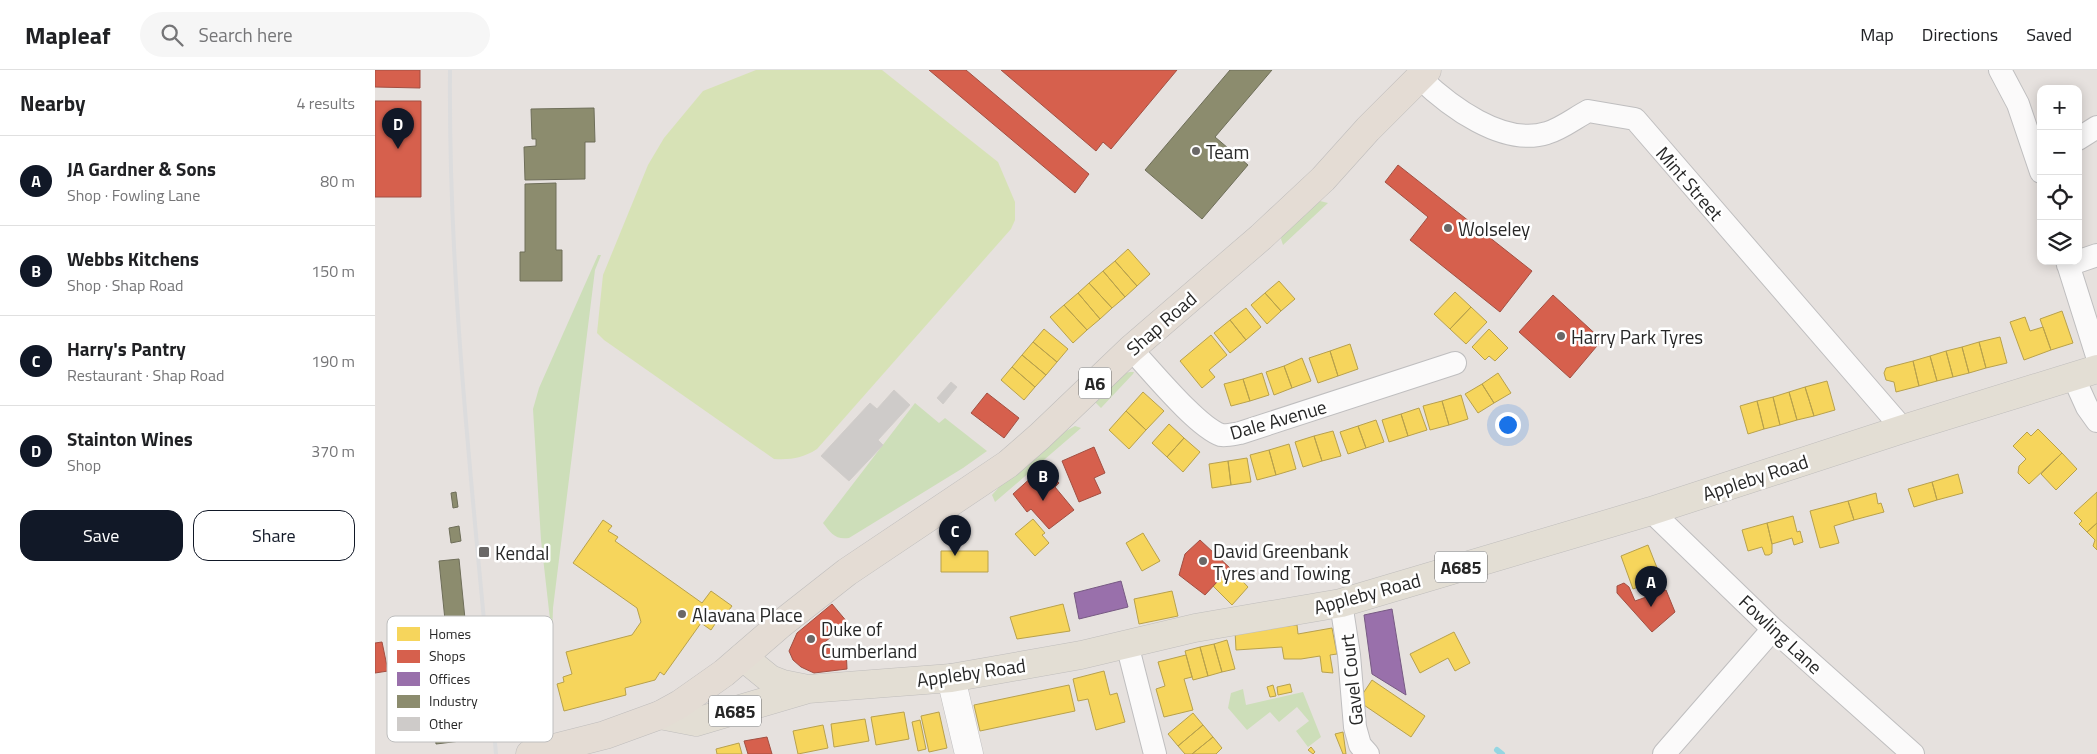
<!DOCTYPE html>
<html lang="en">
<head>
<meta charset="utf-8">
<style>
  body { margin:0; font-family:"Titillium Web",sans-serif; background:#f6f6f6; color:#202124 }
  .controls { position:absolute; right:15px; top:15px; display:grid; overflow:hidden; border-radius:10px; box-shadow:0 2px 12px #0003 }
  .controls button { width:45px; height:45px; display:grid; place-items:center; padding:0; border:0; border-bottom:1px solid #e0e0e0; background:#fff; color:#202124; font:25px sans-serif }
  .you { position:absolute; left:1132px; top:354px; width:18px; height:18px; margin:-12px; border:4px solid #fff; border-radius:50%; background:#1a73e8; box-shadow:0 0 0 8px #1a73e833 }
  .badge { display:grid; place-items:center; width:32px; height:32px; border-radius:50%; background:#111827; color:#fff; font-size:16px; font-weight:700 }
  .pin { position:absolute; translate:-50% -41px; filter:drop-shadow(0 1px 2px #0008) }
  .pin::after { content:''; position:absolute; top:26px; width:18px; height:15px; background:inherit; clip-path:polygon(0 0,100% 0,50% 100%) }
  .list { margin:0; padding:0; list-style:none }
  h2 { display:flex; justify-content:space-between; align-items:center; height:65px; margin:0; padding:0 20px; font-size:21px }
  h2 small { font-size:16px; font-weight:400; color:#757577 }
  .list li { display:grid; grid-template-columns:32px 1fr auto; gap:15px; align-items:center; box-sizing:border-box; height:90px; padding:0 20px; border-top:1px solid #e0e0e0 }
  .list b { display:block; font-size:19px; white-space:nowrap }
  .list p { margin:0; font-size:16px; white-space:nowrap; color:#757577 }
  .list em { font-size:16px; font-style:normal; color:#757577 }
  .actions { display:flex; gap:10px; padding:15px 20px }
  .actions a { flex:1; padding:11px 0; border:1px solid #111827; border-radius:15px; text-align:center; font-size:18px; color:#111827 }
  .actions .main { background:#111827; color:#fff }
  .icon { flex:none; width:28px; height:28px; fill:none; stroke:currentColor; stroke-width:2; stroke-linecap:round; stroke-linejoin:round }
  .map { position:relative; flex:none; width:1722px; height:684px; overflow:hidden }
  header { display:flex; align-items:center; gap:30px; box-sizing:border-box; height:70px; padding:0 25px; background:#fff; border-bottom:1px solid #e0e0e0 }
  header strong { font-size:24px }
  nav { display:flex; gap:28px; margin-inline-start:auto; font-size:18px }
  .search { width:350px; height:45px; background:#f6f6f6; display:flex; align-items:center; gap:12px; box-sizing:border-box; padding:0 18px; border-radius:28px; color:#757577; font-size:19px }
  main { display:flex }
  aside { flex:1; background:#fff }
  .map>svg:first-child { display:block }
</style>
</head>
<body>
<header>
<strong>Mapleaf</strong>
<div class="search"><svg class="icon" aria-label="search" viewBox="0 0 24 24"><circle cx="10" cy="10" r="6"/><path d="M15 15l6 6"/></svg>Search here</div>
<nav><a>Map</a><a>Directions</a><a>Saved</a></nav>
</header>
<main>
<aside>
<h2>Nearby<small>4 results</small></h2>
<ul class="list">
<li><span class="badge">A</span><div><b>JA Gardner &amp; Sons</b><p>Shop · Fowling Lane</p></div><em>80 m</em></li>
<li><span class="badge">B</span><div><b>Webbs Kitchens</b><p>Shop · Shap Road</p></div><em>150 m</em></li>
<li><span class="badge">C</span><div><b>Harry's Pantry</b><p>Restaurant · Shap Road</p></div><em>190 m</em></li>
<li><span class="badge">D</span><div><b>Stainton Wines</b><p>Shop</p></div><em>370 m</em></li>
</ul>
<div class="actions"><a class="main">Save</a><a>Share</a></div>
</aside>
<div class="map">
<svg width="1722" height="684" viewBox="0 0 1722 684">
  <rect width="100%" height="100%" fill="#e6e1de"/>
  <path fill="#cddeb9" d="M945 131 953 133 908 175 906 169 907 165Z
    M223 185H226L220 200 178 538 177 567 166 470 158 339 164 318Z
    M755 302H759L758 304 726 338 720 332 750 303Z
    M540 333 564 353 570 348 612 381 588 398 474 468C460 470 456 463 448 453Z
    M700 356 706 358 620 432 617 425 625 416 691 361Z
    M868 619 871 635 928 622 946 667 933 677 921 661 934 651 922 637 904 652 895 642 872 660 853 638 856 623Z"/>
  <path fill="#d7e2b6" d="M381 0H507L623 92 640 132V150L636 159 442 379C428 388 416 390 399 389L229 270 222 263 228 205 273 95 289 68 328 21Z"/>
  <path fill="#f6d55c" stroke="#b8a14c" d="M753 179 775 204 762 216 740 191Z
    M740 191 762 216 750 227 728 201Z
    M728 201 750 227 737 238 714 213Z
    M904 211 920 229 906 241 890 223Z
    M714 213 737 238 725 249 703 223Z
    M1080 222 1096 237 1075 259 1059 244Z
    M703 223 725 249 712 260 689 235Z
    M890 223 906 241 892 254 876 235Z
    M689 235 712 260 698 273 675 247Z
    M1096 237 1112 252 1091 274 1075 259Z
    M871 238 886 257 871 270 855 250Z
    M1687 241 1698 273 1676 280 1665 249Z
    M1650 247 1655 261 1668 257 1676 280 1649 290 1635 252Z
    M855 250 871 270 855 283 839 263Z
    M669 259 693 279 682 292 658 272Z
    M1114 259 1133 278 1120 291 1114 286 1110 290 1097 277Z
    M836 265 852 285 834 300 840 307 827 318 805 291Z
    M1625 267 1632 293 1611 298 1604 272Z
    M658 272 682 292 671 305 647 285Z
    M1604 272 1611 298 1594 303 1587 277Z
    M975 274 983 299 963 306 955 281Z
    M1587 277 1594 303 1578 307 1571 281Z
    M955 281 963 306 943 313 934 288Z
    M1571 281 1578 307 1562 311 1555 286Z
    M647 285 671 305 660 317 637 297Z
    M1555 286 1562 311 1544 316 1538 291Z
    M927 288 936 311 917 318 909 296Z
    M1538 291 1544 316 1521 322 1519 312 1511 310 1509 303 1511 298Z
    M909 296 917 318 899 325 891 302Z
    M637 297 660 317 649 330 626 310Z
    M887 303 894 325 875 331 868 309Z
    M1123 303 1136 323 1119 333 1107 314Z
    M868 309 875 331 856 336 849 314Z
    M1452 311 1460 340 1439 346 1430 317Z
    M1107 314 1119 333 1103 343 1090 324Z
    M1430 317 1439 346 1422 350 1414 322Z
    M768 322 789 341 771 360 751 341Z
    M1414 322 1422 350 1405 355 1398 327Z
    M1086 325 1093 349 1074 355 1067 331Z
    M1398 327 1405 355 1389 359 1382 331Z
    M1067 331 1074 355 1055 360 1048 336Z
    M1382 331 1389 359 1373 364 1365 336Z
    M1044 338 1052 360 1033 366 1026 344Z
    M751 341 771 360 754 379 734 360Z
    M1026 344 1033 366 1014 372 1007 350Z
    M1001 350 1009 372 991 378 983 356Z
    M794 354 809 368 792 387 777 373Z
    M983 356 991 378 973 384 965 362Z
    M1663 359 1687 383 1654 414 1643 403 1644 396 1651 389 1638 376 1652 362 1656 366Z
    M958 361 966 386 947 391 939 366Z
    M939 366 947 391 928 397 920 372Z
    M809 368 825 382 808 402 792 387Z
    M914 374 921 399 901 405 894 380Z
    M894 380 901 405 882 410 875 385Z
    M1687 383 1702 399 1681 420 1666 404Z
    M872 388 876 412 856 415 853 391Z
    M853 391 856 415 837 418 834 394Z
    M1583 404 1588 423 1562 430 1557 412Z
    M1557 412 1562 430 1539 437 1533 419Z
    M1722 422V453L1712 462 1704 454 1707 451 1699 443Z
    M1501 423 1503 434 1506 433 1509 442 1479 450 1473 431Z
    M1473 431 1479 450 1459 456 1464 473 1445 478 1435 441Z
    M1418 446 1422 462 1425 461 1428 472 1419 475 1417 468 1397 474 1392 453Z
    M658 449 670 463 667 465 674 473 660 486 640 464Z
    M228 450 237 456 233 461 243 467 240 471 327 533 336 521 357 536 345 552 342 551 336 560 326 553 289 605 285 602 280 610 250 618 251 625 189 641 182 614 189 612 188 607 197 604 191 582 257 565 266 552 262 538 198 493Z
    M1392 453 1397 474V483L1394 485H1390L1387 477 1373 481 1367 460Z
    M1722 453V480L1718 476 1720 470 1712 462Z
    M768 463 785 491 767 501 751 473Z
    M1273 475 1286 508 1258 519 1246 486Z
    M566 481H613V502H566Z
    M855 498 873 517 857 535 838 516Z
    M797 521 803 546 764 554 759 529Z
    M688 534 695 561 642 569 635 547Z
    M922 555 923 564 957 558 962 584 955 585 958 603 947 602 945 586 926 589H909L907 577 861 580 860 561Z
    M1079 562 1095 593 1080 601 1073 588 1045 603 1035 584Z
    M852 570 860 599 847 602 839 574Z
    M839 574 847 602 833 606 825 577Z
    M825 577 833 606 818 610 810 581Z
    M811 585 817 607 809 609 818 640 789 647 781 619 790 616 783 592Z
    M729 601 735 625 742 623 750 652 721 660 713 629 703 631 698 609Z
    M997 610 1050 646 1036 667 983 631Z
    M915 614 917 622 903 625 902 617Z
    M694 615 700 641 605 661 599 635Z
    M898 615 901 626 895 627 892 617Z
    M529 642 534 669 501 675 496 647Z
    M564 642 572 678 554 682 546 646Z
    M818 643 828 655 803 676 793 664Z
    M490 649 494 671 459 677 456 654Z
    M545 650 551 679 543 681 537 652Z
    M448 655 453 678 423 684 418 661Z
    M828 655 838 667 817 684H810L803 676Z
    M968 662 971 684H968L960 664Z
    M838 667 847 678 841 684H817Z
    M364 673 367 684H342L341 679Z
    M936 677 940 682 938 684 933 680Z"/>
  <path fill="#d6604d" stroke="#a24f42" d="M0 0H45V18L0 17Z
    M554 0H591L714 104 700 123Z
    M626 0H802L736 79 728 72 721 81Z
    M0 31H46V127H0Z
    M1023 95 1157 201 1125 242 1035 170 1053 147 1010 112Z
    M1178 225 1227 270 1195 308 1144 262Z
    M612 323 644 348 629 368 596 343Z
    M719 377 730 403 719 408 726 423 704 432 687 391Z
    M669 396 684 413 680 417 699 440 674 459 656 439 652 442 638 424Z
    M825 470 855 498 830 525 804 505 810 484Z
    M1249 513 1254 517 1260 531 1291 520 1300 542 1277 562 1242 523V516Z
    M457 534 473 553 445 576 471 578 472 599 439 603 426 597 418 590 414 581 422 563Z
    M7 572 13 601 0 603V573Z
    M392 667 397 684H373L369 671Z"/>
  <path fill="#9970ab" stroke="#775a83" d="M746 511 753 537 704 549 699 523Z
    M1017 539 1031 625 997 604 989 545Z"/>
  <path fill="#8c8c6e" stroke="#6e6e59" d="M855 0H897L840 67 873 95 827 149 770 100Z
    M219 38 220 72H210V109L150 110 149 77 161 76V69H157L156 39Z
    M181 113V180H187V211H145V182H150V114Z
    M81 422 83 437 78 438 76 423Z
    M84 456 86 471 76 473 74 458Z
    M84 489 102 669 61 674 50 562 71 560 64 491Z"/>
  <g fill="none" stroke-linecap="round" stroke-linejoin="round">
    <path stroke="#96d6e2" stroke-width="6" d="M1122 680 1127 684"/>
  </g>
  <path fill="#cecbc9" stroke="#d1cdca" d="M576 312 582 317 568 334 562 328Z
    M519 320 535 335 503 370 508 375 474 411 446 386 495 333 502 339Z"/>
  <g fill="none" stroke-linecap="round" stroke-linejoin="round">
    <defs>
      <path id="minor" d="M1625 0 1643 34 1666 102
        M1044 7C1074 36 1128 77 1172 63 1186 59 1200 48 1213 41L1260 49 1528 359
        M1703 69 1722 57
        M1692 191 1722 286
        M1693 195 1722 185
        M756 279C775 299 822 357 846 365 851 366 859 364 865 363L1080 293
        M1698 306 1712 337 1722 351
        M1276 441 1398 559 1538 684
        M966 533 974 585 980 657 985 675 993 684
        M752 574 780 684
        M1289 684 1398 559"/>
      <path id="tertiary" d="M576 608 594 684"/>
      <path id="primary" d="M368 587 395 609 408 614 433 619 576 608 706 585 820 558 966 533 1276 441 1528 359 1722 299
        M285 645 321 652 433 619"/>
      <path id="trunk" d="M155 684 230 665 285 645 305 634 349 603 407 553 472 502 633 394 665 366 756 279 886 167 948 109 993 59 1052 0"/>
    </defs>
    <use href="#minor" stroke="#bfbebf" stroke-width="24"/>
    <use href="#tertiary" stroke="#bfbebf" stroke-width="29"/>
    <use href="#primary" stroke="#bfbdbc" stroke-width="29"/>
    <use href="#trunk" stroke="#bfbdbc" stroke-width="29"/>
    <use href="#minor" stroke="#fbfafa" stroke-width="22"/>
    <use href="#tertiary" stroke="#fbfafa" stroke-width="28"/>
    <use href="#primary" stroke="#e3ded4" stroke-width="28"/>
    <use href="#trunk" stroke="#e4dcd4" stroke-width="28"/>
    <path stroke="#dcdcdd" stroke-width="4" d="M75 0C73 229 102 456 121 684"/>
  </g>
  <g fill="#6a6867" stroke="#fff" stroke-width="2">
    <circle cx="821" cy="81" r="5"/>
    <circle cx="1073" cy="158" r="5"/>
    <circle cx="1186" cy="266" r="5"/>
    <rect x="103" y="476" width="12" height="12" rx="2.5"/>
    <circle cx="828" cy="491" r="5"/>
    <circle cx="307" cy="544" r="5"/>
    <circle cx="436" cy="569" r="5"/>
  </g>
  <g text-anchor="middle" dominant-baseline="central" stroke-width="5" stroke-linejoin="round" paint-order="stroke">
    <g fill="#fff" stroke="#686868" stroke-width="1">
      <rect x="704" y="297.5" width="32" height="31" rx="4"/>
      <rect x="1060" y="481.5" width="52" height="31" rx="4"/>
      <rect x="334" y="625.5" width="52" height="31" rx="4"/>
    </g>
    <g font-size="18" font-weight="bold" fill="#272727">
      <text x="720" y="313">A6</text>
      <text x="1086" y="497">A685</text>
      <text x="360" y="641">A685</text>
    </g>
    <g font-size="19" fill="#272727" stroke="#fff" text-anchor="start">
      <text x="831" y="81">Team</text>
      <text x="1083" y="158">Wolseley</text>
      <text x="1196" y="266">Harry Park Tyres</text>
      <text x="838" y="480">David Greenbank<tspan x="838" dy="22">Tyres and Towing</tspan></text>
      <text x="120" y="482">Kendal</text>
      <text x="317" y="544">Alavana Place</text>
      <text x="446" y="558">Duke of<tspan x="446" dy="22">Cumberland</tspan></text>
    </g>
    <g font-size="19" fill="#272727" stroke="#fff">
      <text transform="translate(1315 113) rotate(49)">Mint Street</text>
      <text transform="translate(786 253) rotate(-41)">Shap Road</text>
      <text transform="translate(903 349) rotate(-16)">Dale Avenue</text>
      <text transform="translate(1380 407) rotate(-18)">Appleby Road</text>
      <text transform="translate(992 523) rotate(-15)">Appleby Road</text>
      <text transform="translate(1406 564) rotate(43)">Fowling Lane</text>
      <text transform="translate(596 602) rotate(-8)">Appleby Road</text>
      <text transform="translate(976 610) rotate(-96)">Gavel Court</text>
    </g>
  </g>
  <rect x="12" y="546" width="166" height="126" rx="8" fill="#fff" stroke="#bebebe" stroke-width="1"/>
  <rect x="22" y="557" width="23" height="14" fill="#f6d55c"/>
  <rect x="22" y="580" width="23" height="13" fill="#d6604d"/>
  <rect x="22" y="602" width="23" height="14" fill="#9970ab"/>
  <rect x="22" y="625" width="23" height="13" fill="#8c8c6e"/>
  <rect x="22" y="647" width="23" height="14" fill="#cecbc9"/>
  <g font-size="14" fill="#272727">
    <text x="54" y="569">Homes</text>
    <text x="54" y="591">Shops</text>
    <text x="54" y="614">Offices</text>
    <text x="54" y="636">Industry</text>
    <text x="54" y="659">Other</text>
  </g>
</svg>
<div class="controls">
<button>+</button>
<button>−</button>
<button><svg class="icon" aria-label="locate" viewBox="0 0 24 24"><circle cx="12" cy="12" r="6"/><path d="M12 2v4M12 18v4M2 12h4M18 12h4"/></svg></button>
<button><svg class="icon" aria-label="layers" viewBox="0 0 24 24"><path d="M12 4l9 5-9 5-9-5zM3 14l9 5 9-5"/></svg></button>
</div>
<div class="you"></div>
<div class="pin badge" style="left:1276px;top:537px">A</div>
<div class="pin badge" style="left:668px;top:431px">B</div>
<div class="pin badge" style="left:580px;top:486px">C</div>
<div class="pin badge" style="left:23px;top:79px">D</div>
</div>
</main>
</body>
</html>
